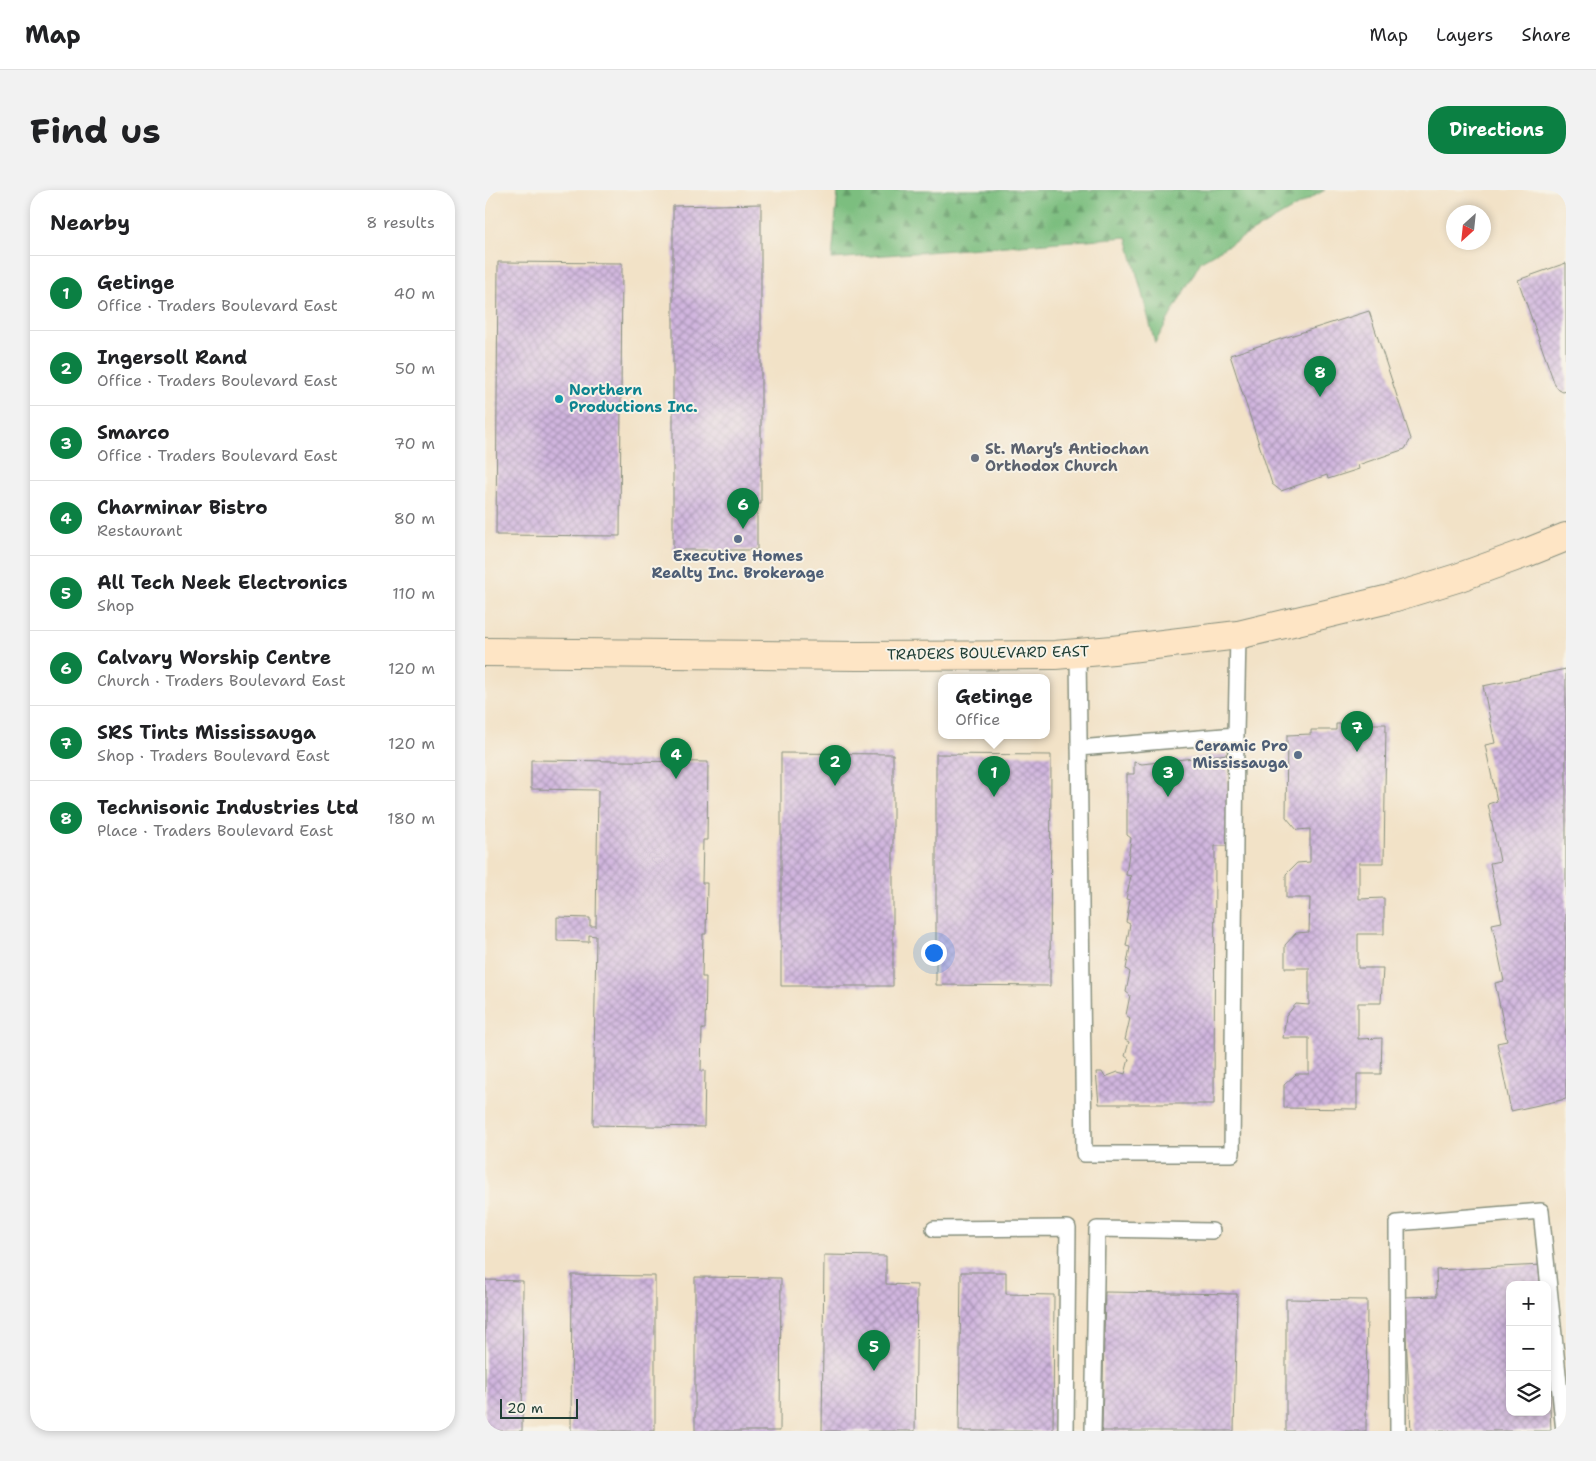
<!DOCTYPE html>
<html lang="en">
<head>
<meta charset="utf-8">
<style>
  body { margin:0; font-family:"Shantell Sans",sans-serif; background:#f2f2f2; color:#202124 }
  .controls { position:absolute; right:15px; bottom:15px; display:grid; overflow:hidden; border-radius:10px; box-shadow:0 2px 8px #0003 }
  .controls button { width:45px; height:45px; display:grid; place-items:center; padding:0; border:0; border-bottom:1px solid #e0e0e0; background:#fff; color:#202124; font:25px sans-serif }
  .compass { position:absolute; left:961px; top:15px; width:45px; height:45px; border-radius:50%; background:#fff; box-shadow:0 2px 8px #0003; rotate:207deg }
  .scale { position:absolute; left:15px; bottom:12px; width:78px; box-sizing:border-box; padding-left:5px; border:2px solid #1f3d34; border-top:0; font-size:14px; line-height:18px; white-space:nowrap; color:#1f3d34; -webkit-text-stroke:4px #f7f3e8; paint-order:stroke }
  .you { position:absolute; left:448px; top:762px; width:18px; height:18px; margin:-12px; border:4px solid #fff; border-radius:50%; background:#1a73e8; box-shadow:0 0 0 8px #1a73e833 }
  .badge { display:grid; place-items:center; width:32px; height:32px; border-radius:50%; background:#0b8043; color:#fff; font-size:16px; font-weight:700 }
  .pin { position:absolute; translate:-50% -41px; filter:drop-shadow(0 1px 2px #0008) }
  .pin::after { content:''; position:absolute; top:26px; width:18px; height:15px; background:inherit; clip-path:polygon(0 0,100% 0,50% 100%) }
  .popup { position:absolute; left:453px; top:484px; width:112px; height:65px; box-sizing:border-box; display:grid; place-content:center; border-radius:10px; background:#fff; filter:drop-shadow(0 1px 4px #0005); font-size:16px; white-space:nowrap; color:#757577 }
  .popup b { font-size:19px; color:#202124 }
  .popup::after { content:''; position:absolute; left:50%; top:100%; margin-left:-10px; border:10px solid transparent; border-top-color:#fff }
  .list { margin:0; padding:0; list-style:none }
  h2 { display:flex; justify-content:space-between; align-items:center; height:65px; margin:0; padding:0 20px; font-size:21px }
  h2 small { font-size:16px; font-weight:400; color:#757577 }
  .list li { display:grid; grid-template-columns:32px 1fr auto; gap:15px; align-items:center; box-sizing:border-box; height:75px; padding:0 20px; border-top:1px solid #e0e0e0 }
  .list b { display:block; font-size:19px; white-space:nowrap }
  .list p { margin:0; font-size:16px; white-space:nowrap; color:#757577 }
  .list em { font-size:16px; font-style:normal; color:#757577 }
  .icon { flex:none; width:28px; height:28px; fill:none; stroke:currentColor; stroke-width:2; stroke-linecap:round; stroke-linejoin:round }
  .map { position:relative; flex:none; width:1081px; height:1241px; overflow:hidden; border-radius:20px }
  header { display:flex; align-items:center; gap:30px; box-sizing:border-box; height:70px; padding:0 25px; background:#fff; border-bottom:1px solid #e0e0e0 }
  header strong { font-size:24px }
  nav { display:flex; gap:28px; margin-inline-start:auto; font-size:18px }
  .intro { display:flex; align-items:center; justify-content:space-between; box-sizing:border-box; height:120px; padding:0 30px }
  h1 { margin:0; font-size:35px }
  .button { padding:12px 22px; border-radius:20px; background:#0b8043; color:#fff; font-size:18px; font-weight:700 }
  main { display:flex; gap:30px; padding:0 30px }
  aside { flex:1; background:#fff; border-radius:20px; box-shadow:0 2px 8px #0003 }
  .map>svg:first-child { display:block }
</style>
</head>
<body>
<header>
<strong>Map</strong>
<nav><a>Map</a><a>Layers</a><a>Share</a></nav>
</header>
<div class="intro"><h1>Find us</h1><a class="button">Directions</a></div>
<main>
<aside>
<h2>Nearby<small>8 results</small></h2>
<ul class="list">
<li><span class="badge">1</span><div><b>Getinge</b><p>Office · Traders Boulevard East</p></div><em>40 m</em></li>
<li><span class="badge">2</span><div><b>Ingersoll Rand</b><p>Office · Traders Boulevard East</p></div><em>50 m</em></li>
<li><span class="badge">3</span><div><b>Smarco</b><p>Office · Traders Boulevard East</p></div><em>70 m</em></li>
<li><span class="badge">4</span><div><b>Charminar Bistro</b><p>Restaurant</p></div><em>80 m</em></li>
<li><span class="badge">5</span><div><b>All Tech Neek Electronics</b><p>Shop</p></div><em>110 m</em></li>
<li><span class="badge">6</span><div><b>Calvary Worship Centre</b><p>Church · Traders Boulevard East</p></div><em>120 m</em></li>
<li><span class="badge">7</span><div><b>SRS Tints Mississauga</b><p>Shop · Traders Boulevard East</p></div><em>120 m</em></li>
<li><span class="badge">8</span><div><b>Technisonic Industries Ltd</b><p>Place · Traders Boulevard East</p></div><em>180 m</em></li>
</ul>
</aside>
<div class="map">
<svg width="1081" height="1241" viewBox="0 0 1081 1241">
  <defs>
    <pattern id="forest-firs" width="22" height="20" patternUnits="userSpaceOnUse" patternTransform="scale(1.25)"><rect width="22" height="20" fill="#7cbe7f"/><path d="M5 1l3.5 6h-7zM16 11l3.5 6h-7z" fill="#659c69"/></pattern>
    <pattern id="building-cross-hatch" width="8" height="8" patternUnits="userSpaceOnUse" patternTransform="scale(1.25)"><rect width="8" height="8" fill="#d1b6df"/><path d="M0 0l8 8M0 8l8-8" fill="none" stroke="#a995b6"/></pattern>
  </defs>
  <rect width="100%" height="100%" fill="#f7f3e8"/>
  <filter id="ink" filterUnits="userSpaceOnUse"><feTurbulence type="fractalNoise" baseFrequency=".02" numOctaves="2"/><feDisplacementMap in="SourceGraphic" scale="10" xChannelSelector="R" yChannelSelector="G"/><feConvolveMatrix kernelMatrix="1 2 1 2 8 2 1 2 1" color-interpolation-filters="sRGB"/></filter>
  <filter id="wash" filterUnits="userSpaceOnUse"><feTurbulence type="fractalNoise" baseFrequency=".0096" numOctaves="4" result="noise"/><feDisplacementMap in="SourceGraphic" scale="20" xChannelSelector="R" yChannelSelector="G"/><feGaussianBlur stdDeviation="1.12" result="paint"/><feColorMatrix in="noise" values="0 0 0 0 0 0 0 0 0 0 0 0 0 0 0 0 0 1.4 0 .05"/><feComposite in="paint" operator="in"/></filter>
  <g filter="url(#wash)">
    <rect width="100%" height="100%" fill="#f2e2c7"/>
    <path fill="url(#forest-firs)" stroke="#4e7e5a" d="M353 0H840L716 71 670 153 642 47 347 69Z"/>
    <g id="blocks">
      <path fill="url(#building-cross-hatch)" d="M276 14V314H272V360H188V16Z
        M13 72 137 73 135 346 11 345Z
        M1081 73V201L1078 202 1074 200 1070 195 1033 90Z
        M884 121 926 249 920 259 873 275 874 279 843 289 842 285 796 301 787 294 745 165Z
        M1081 479V909L1026 921 1012 853 1022 851 1010 793 1019 791 1007 734 1017 732 1005 673 1015 671 1003 614 1012 611 1000 555 1010 553 998 496Z
        M851 534H901L899 673H874V709L899 708V744H873V778H898L896 813H873V849L897 848 896 884H872V919L799 918V895L811 884H824V848H798L801 826 811 814 824 815V778H800V755L811 743 824 742 825 708H801V684L812 673 825 672V639L812 640 801 627 802 545 826 544V540H851Z
        M296 563 408 564V796H296Z
        M451 564 566 565 565 796 451 795Z
        M742 564 744 656H730L729 914H614L611 882H617L620 887 633 882 640 884 644 869 640 866 644 852 640 850 645 828 641 825 645 805 641 802 645 782 641 779 645 757 641 756 645 734 641 732 645 710 641 709 646 686 641 685 646 648 642 645V584H649V572L657 574Z
        M46 570 223 572 222 650H218L217 693H222L221 744H218L217 787H221L220 839H217L216 881H220L219 937 108 935 111 746 104 745V752L72 751V727L105 728V736H111L113 600 46 599Z
        M339 1065 401 1066V1094L432 1095 430 1241H337Z
        M1058 1075 1059 1095H1025V1222H1062V1191H1064L1066 1241H926L919 1107 952 1106 951 1080Z
        M476 1082H521V1104L569 1105 568 1241H474Z
        M87 1085 170 1086V1241H86Z
        M210 1087 296 1088 295 1241H210Z
        M0 1090 38 1091 37 1241H0Z
        M620 1102 752 1104 749 1241H617Z
        M801 1109 882 1110 881 1241H801Z"/>
    </g>
  </g>
  <g filter="url(#ink)">
    <use href="#blocks" fill-opacity="0" stroke="#88907e" stroke-width="1"/>
    <g fill="none" stroke-linecap="round" stroke-linejoin="round">
      <defs>
        <path id="lane" d="M593 463 599 964H747L751 545 753 445
          M594 558 751 545
          M449 1039 583 1038 581 1241
          M608 1241 612 1039 727 1041
          M913 1241 912 1033 1056 1021 1079 1241"/>
        <path id="secondary" d="M0 462 373 466 570 465 628 460 753 445 904 409 972 388 1041 363 1081 347"/>
      </defs>
      <use href="#lane" stroke="#88907e" stroke-width="18"/>
      <use href="#secondary" stroke="#88907e" stroke-width="30"/>
      <use href="#lane" stroke="#fff" stroke-width="15"/>
      <use href="#secondary" stroke="#fee5c5" stroke-width="28"/>
    </g>
  </g>
  <circle fill="#0f9aa8" stroke="#f7f3e8" stroke-width="2" cx="74" cy="209" r="5"/>
  <circle fill="#6b7280" stroke="#f7f3e8" stroke-width="2" cx="490" cy="268" r="5"/>
  <g fill="#5c6f8a" stroke="#f7f3e8" stroke-width="2">
    <circle cx="253" cy="349" r="5"/>
    <circle cx="813" cy="565" r="5"/>
  </g>
  <g text-anchor="middle" dominant-baseline="central" stroke-width="4" stroke-linejoin="round" paint-order="stroke">
    <g font-size="15" font-weight="bold" fill="#0d838f" stroke="#f7f3e8" text-anchor="start">
      <text x="84" y="200">Northern<tspan x="84" dy="17">Productions Inc.</tspan></text>
    </g>
    <g font-size="15" font-weight="bold" fill="#5b616d" stroke="#f7f3e8" text-anchor="start">
      <text x="500" y="259">St. Mary’s Antiochan<tspan x="500" dy="17">Orthodox Church</tspan></text>
    </g>
    <g font-size="15" font-weight="bold" fill="#4e5e75" stroke="#f7f3e8">
      <text x="253" y="366">Executive Homes<tspan x="253" dy="17">Realty Inc. Brokerage</tspan></text>
      <text x="803" y="556" text-anchor="end">Ceramic Pro<tspan x="803" dy="17">Mississauga</tspan></text>
    </g>
    <g font-size="15" fill="#1f3d34" stroke="#f7f3e8">
      <text transform="translate(503 463) rotate(-1)">TRADERS BOULEVARD EAST</text>
    </g>
  </g>
</svg>
<div class="controls">
<button>+</button>
<button>−</button>
<button><svg class="icon" aria-label="layers" viewBox="0 0 24 24"><path d="M12 4l9 5-9 5-9-5zM3 14l9 5 9-5"/></svg></button>
</div>
<svg class="compass" viewBox="-18 -18 36 36"><path d="M0-13l5 13h-10z" fill="#e53935"/><path d="M0 13l5-13h-10z" fill="#757577"/></svg>
<div class="scale">20 m</div>
<div class="you"></div>
<div class="pin badge" style="left:509px;top:607px">1</div>
<div class="popup"><b>Getinge</b>Office</div>
<div class="pin badge" style="left:350px;top:596px">2</div>
<div class="pin badge" style="left:683px;top:607px">3</div>
<div class="pin badge" style="left:191px;top:589px">4</div>
<div class="pin badge" style="left:389px;top:1181px">5</div>
<div class="pin badge" style="left:258px;top:339px">6</div>
<div class="pin badge" style="left:872px;top:562px">7</div>
<div class="pin badge" style="left:835px;top:207px">8</div>
</div>
</main>
</body>
</html>
